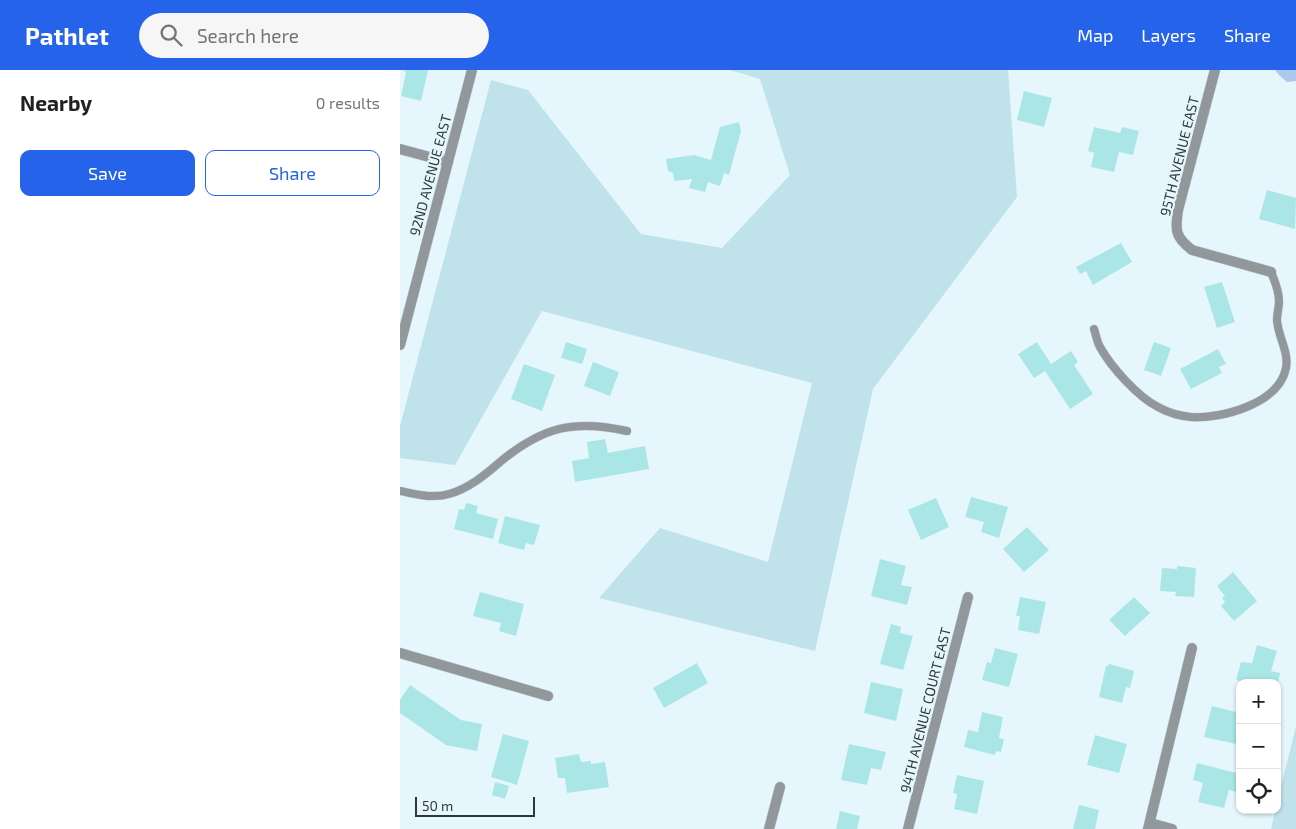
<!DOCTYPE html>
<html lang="en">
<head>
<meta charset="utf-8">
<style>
  body { margin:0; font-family:"Exo 2",sans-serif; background:#f6f6f6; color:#202124 }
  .controls { position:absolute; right:15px; bottom:15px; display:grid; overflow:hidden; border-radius:10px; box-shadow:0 1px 4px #0004 }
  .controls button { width:45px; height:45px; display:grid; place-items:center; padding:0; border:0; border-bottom:1px solid #e0e0e0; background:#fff; color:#202124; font:25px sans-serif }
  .scale { position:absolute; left:15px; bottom:12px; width:120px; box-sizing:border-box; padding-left:5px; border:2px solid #303738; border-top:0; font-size:14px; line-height:18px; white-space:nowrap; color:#303738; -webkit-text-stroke:4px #e5f7fc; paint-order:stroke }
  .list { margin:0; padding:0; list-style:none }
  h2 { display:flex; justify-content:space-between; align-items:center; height:65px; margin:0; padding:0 20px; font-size:21px }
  h2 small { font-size:16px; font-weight:400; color:#757577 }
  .actions { display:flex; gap:10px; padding:15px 20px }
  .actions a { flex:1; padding:11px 0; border:1px solid #2563eb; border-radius:10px; text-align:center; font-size:18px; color:#2563eb }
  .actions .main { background:#2563eb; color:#fff }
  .icon { flex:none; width:28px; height:28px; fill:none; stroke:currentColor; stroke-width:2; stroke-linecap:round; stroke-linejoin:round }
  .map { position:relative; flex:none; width:896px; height:759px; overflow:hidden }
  header { display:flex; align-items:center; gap:30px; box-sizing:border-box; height:70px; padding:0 25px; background:#2563eb; color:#fff }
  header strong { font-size:24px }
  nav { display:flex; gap:28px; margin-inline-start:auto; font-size:18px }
  .search { width:350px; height:45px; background:#f6f6f6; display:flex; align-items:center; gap:12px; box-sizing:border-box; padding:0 18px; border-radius:28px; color:#757577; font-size:19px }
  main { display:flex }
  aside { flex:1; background:#fff }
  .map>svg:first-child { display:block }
</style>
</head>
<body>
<header>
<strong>Pathlet</strong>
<div class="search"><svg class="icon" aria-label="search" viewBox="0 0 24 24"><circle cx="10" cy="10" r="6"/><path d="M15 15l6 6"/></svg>Search here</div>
<nav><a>Map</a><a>Layers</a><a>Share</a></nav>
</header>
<main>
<aside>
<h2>Nearby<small>0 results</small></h2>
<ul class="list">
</ul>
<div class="actions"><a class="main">Save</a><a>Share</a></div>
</aside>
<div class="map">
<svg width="896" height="759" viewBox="0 0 896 759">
  <rect width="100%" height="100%" fill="#e5f7fc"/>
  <path fill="#bfe2eb" d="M330 0H608L617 127 473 319 415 581 199 528 260 458 368 492 412 313 142 241 55 395 0 388V356L91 10 128 20 241 164 322 178 390 105 360 9Z
    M896 656V759H871L875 740H877V732Z"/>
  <path fill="#acc8ed" d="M875 0H896V11L887 12 879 5Z"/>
  <path fill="#abe6e6" d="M3 0H28L21 31 1 26 6 2Z
    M624 21 652 28 644 57 617 50Z
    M339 52 341 61 329 105 324 103 320 116 308 112 305 122 289 118 292 109 274 111 273 103 268 101 266 89 294 85 311 90 320 57Z
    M694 57 720 63 722 57 739 61 733 85 719 82 714 102 691 97 694 83 688 81Z
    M867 120 896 128 895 159 859 149Z
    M721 173 732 192 693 215 686 201 680 204 676 197Z
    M822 212 835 252 817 258 804 217Z
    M166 272 187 279 182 294 161 288Z
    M637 272 651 294 671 281 678 292 674 295 693 324 670 339 645 301 634 308 618 284Z
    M754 272 771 278 761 306 744 300Z
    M818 279 826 294 819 297 822 303 791 319 780 299Z
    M193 292 219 302 210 326 184 316Z
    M124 294 155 305 142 341 111 329Z
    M205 369 208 383 245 376 249 399 175 412 172 391 189 388 187 372Z
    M571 427 608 437 599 468 581 462 584 452 565 447Z
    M536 428 549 457 521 470 508 440Z
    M66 433 78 436 76 443 98 449 93 469 54 459 59 439 64 440Z
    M105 446 140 455 134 475 126 473 124 480 98 473Z
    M627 457 649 480 624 502 603 479Z
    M480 489 506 496 501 515 512 517 507 535 471 526Z
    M777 496 796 498 794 527 775 526 776 522 760 521 762 498 777 499Z
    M833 502 857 531 834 551 821 536 825 532 822 528 825 526 817 516Z
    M80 522 124 534 116 566 99 561 101 553 73 546Z
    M620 527 646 532 639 564 618 560 620 546H616Z
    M734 527 750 543 725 566 709 550Z
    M491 554 501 557 500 563 513 566 503 600 480 594Z
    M857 575 877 581 871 601 880 603 878 613H847L836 610 841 592 852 593Z
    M595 578 618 584 609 617 582 610 587 592 591 593Z
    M297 593 308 613 264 638 253 618Z
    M709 594 734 601 730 618 726 617 722 633 699 627 706 596H708Z
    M471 612 503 619 496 651 464 643Z
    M10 615 61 650 82 654 77 681 46 675 0 643V630Z
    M812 636 840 643V660L836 674 804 667Z
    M582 642 603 647 599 668 604 669 601 682 596 681 595 685 564 677 568 660 578 662Z
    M103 664 129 671 117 715 91 707Z
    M695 665 727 674 719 703 687 695Z
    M449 674 486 682 481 700 471 698 467 715 441 710Z
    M179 684 181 692 191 691V694L205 692 209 717 167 723 165 708H158L155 688Z
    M797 693 840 704V723L829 720 824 738 798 732 803 713 793 710Z
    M557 705 584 711 577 744 554 739 557 724 553 723Z
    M95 712 109 716 105 729 92 725Z
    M679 735 699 740 695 759H673Z
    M440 741 460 746 457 759H436Z"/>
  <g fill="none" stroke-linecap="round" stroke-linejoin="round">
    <defs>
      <path id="service" d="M694 259C696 265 697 272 700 277 711 297 738 327 758 337 767 342 780 346 791 347 821 349 879 334 886 298 889 281 878 267 877 250 877 244 879 237 879 231 879 220 875 212 871 202
        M0 421C16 424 32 429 49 424 68 419 85 405 100 392 142 357 174 349 227 361"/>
      <path id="minor" d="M815 0 778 140C775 160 775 167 792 180L871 202
        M0 79 48 92
        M0 583 148 626
        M750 753 772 759
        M369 759 380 717
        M508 759 568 527
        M748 759 792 578"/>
      <path id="tertiary" d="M0 275 72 0"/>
    </defs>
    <use href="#service" stroke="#c4d4d9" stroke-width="9"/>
    <use href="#minor" stroke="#c4d4d9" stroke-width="11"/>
    <use href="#tertiary" stroke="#c4d4d9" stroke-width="11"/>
    <use href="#service" stroke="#91979b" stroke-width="8"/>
    <use href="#minor" stroke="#91979b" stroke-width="10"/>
    <use href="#tertiary" stroke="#91979b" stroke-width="10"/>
  </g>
  <g text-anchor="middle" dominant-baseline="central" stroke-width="4.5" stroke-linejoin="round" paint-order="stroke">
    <g font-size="14" fill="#303738" stroke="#e5f7fc">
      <text transform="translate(779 86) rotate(-76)">95TH AVENUE EAST</text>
      <text transform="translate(30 105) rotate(-75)">92ND AVENUE EAST</text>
      <text transform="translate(525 640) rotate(-76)">94TH AVENUE COURT EAST</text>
    </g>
  </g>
</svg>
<div class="controls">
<button>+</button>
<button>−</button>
<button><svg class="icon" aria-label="locate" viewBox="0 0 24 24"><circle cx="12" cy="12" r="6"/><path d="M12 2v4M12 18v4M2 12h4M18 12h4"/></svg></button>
</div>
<div class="scale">50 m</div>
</div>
</main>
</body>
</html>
